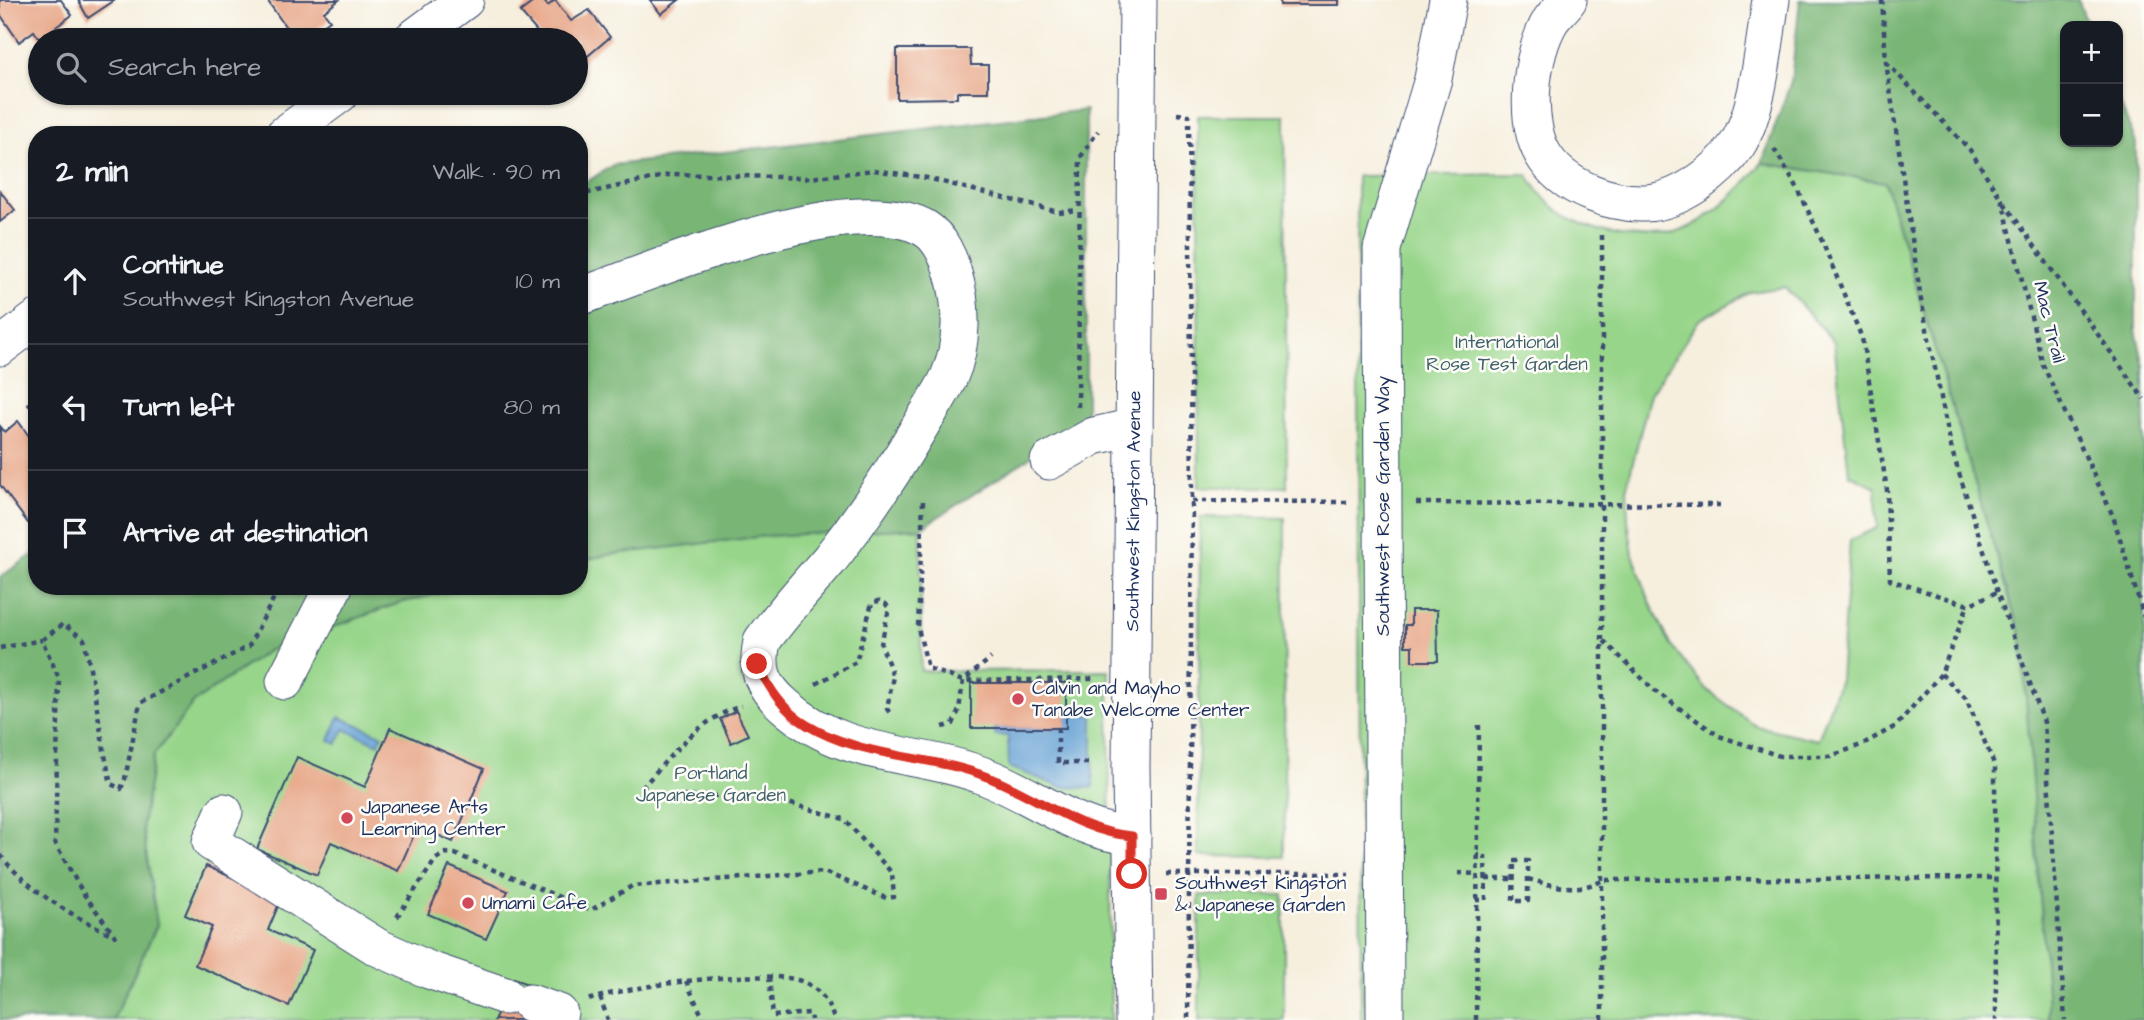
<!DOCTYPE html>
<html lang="en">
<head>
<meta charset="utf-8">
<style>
  body { margin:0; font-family:"Architects Daughter",sans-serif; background:#20242c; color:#f1f3f6 }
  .controls { position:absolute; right:21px; top:21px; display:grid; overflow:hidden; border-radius:14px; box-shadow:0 2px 5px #0004 }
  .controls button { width:63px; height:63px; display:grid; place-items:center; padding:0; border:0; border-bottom:2px solid #363941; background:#171b24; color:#f1f3f6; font:35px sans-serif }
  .stop { position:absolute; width:21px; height:21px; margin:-16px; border:5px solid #d93025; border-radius:50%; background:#fff }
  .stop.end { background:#d93025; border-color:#fff; box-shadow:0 2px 7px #0008 }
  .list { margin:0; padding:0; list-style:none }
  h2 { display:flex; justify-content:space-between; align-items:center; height:91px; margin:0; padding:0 28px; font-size:30px }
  h2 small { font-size:23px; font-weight:400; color:#9ea1a6 }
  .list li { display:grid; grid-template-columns:46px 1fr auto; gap:21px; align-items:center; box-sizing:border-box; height:126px; padding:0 28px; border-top:2px solid #363941 }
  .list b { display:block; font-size:26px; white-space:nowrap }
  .list p { margin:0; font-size:23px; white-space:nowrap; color:#9ea1a6 }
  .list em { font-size:23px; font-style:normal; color:#9ea1a6 }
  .icon { flex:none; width:38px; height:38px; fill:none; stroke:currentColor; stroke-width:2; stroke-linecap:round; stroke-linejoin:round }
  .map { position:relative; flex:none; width:2144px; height:1020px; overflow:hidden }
  .search { position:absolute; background:#171b24; box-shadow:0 2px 5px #0004; left:28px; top:28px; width:560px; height:77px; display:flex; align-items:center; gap:18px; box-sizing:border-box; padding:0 24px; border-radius:38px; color:#9ea1a6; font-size:26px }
  .panel { position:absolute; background:#171b24; box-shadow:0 2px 5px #0004; left:28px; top:126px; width:560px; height:469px; border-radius:28px }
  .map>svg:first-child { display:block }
</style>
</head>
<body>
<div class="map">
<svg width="2144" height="1020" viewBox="0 0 2144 1020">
  <rect width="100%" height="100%" fill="#fdfcf7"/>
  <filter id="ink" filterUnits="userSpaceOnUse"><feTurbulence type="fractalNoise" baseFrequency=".0143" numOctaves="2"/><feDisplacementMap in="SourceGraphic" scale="14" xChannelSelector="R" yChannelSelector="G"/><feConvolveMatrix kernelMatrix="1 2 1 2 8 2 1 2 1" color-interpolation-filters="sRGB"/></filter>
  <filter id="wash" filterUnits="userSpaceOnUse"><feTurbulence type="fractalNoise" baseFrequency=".00686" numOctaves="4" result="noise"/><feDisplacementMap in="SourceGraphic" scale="28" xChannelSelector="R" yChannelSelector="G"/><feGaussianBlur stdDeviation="1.57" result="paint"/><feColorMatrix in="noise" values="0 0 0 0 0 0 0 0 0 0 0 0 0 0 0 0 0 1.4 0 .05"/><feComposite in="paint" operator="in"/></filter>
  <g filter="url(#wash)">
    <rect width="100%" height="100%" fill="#f6efde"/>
    <path fill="#97d58a" stroke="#598274" stroke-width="2" fill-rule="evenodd" d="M1198 116H1285L1287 487H1199Z
      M1762 163 1885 182 2022 640 2049 1020H1361L1357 176 1527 174C1533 183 1539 193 1546 200 1574 230 1642 247 1681 231 1713 218 1741 189 1762 163ZM1785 287 1834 342 1849 474 1876 487 1877 528 1850 540 1840 679 1818 740 1756 726 1706 689 1671 645 1649 600 1633 554 1628 521 1627 486 1650 394 1699 320 1751 292Z
      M1200 517 1285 518 1284 857 1198 856Z
      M921 528V671L1109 670 1111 1020H113L157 925 142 825 154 755 194 702 269 650 399 603 471 586H579V561C690 535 808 534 921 528Z
      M1199 895H1284V1020H1199Z"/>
    <path fill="#79b676" stroke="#4a726a" stroke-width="2" d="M1800 0H2078L2088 26H2065V142H2118V99L2136 143V330L2144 367V1020H2049L2022 640 1885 182 1762 163 1791 81Z
      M1086 110V421L921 528 766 536 606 555 579 561V187L613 165Z
      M37 552V586H471L399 603 269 650 194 702 154 755 142 825 157 925 113 1020H0V577Z"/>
    <path fill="#64a0d4" stroke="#406899" stroke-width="2" d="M1066 715H1093V788L1061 787 1009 767 1008 736 995 735V728H1065Z
      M339 717 382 735 379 744 344 729 337 744 329 740Z"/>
    <g id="blocks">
      <path fill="#e7a485" d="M0 0H61L72 15 40 39 34 31 19 42 0 14Z
        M78 0H115L88 18Z
        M267 0H339L324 12 330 20 306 37 300 29 292 36Z
        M536 0H543L548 6 555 0 571 21 589 10 610 37 576 66V40H544L520 12Z
        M650 0H679L661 14Z
        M1280 0H1339V5H1280Z
        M897 49H970L971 65H988V92H957V98L897 99Z
        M0 191 15 210 0 222Z
        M37 390V414L28 404 32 400 30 397Z
        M18 421 37 447V516L28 523 0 485V426L5 432Z
        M1411 610H1437L1438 661H1412V646H1405V625H1411Z
        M971 683H1066V728H971Z
        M736 711 748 735 731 743 720 719Z
        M390 728 484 769 453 842 418 826 398 871 331 842 317 875 257 849 297 757 365 787Z
        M206 866 281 899 268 930 313 950 289 1006 195 965 212 927 185 915Z
        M449 866 508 891 486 939 428 914Z
        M514 978 537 989 522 1020H494Z"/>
    </g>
  </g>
  <g filter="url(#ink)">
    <use href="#blocks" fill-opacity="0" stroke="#3c4c71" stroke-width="2"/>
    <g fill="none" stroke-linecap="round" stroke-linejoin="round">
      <defs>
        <g id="minor">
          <path d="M1568 0C1563 7 1556 13 1551 20 1530 54 1522 125 1546 159 1566 188 1610 204 1645 203 1679 202 1719 172 1737 145 1759 111 1764 41 1771 0"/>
          <path d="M411 40 465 0"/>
          <path d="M284 135 341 93"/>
          <path d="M579 297C655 270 854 185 926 229 940 238 949 258 953 273 963 306 963 345 949 377 941 395 929 411 919 428 892 474 863 517 830 559 807 586 783 612 762 641 756 670 762 686 785 706 847 761 918 749 989 778 1037 797 1079 832 1132 836"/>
          <path d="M0 347 37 319"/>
          <path d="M1049 461 1094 436 1134 427"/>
          <path d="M285 681 334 586"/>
          <path d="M224 812 211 842 377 947 429 970 505 996"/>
          <path d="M530 1003 559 1013"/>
          <path id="s1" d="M1134 1020 1131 767 1138 0"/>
          <path d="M1385 1020 1382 249 1433 79 1448 0"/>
        </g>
      </defs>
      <use href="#minor" stroke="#3c4c71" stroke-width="39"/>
      <path stroke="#3c4c71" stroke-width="4.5" stroke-dasharray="5 5" stroke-linecap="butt" d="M1882 0 1886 62 1921 300 1952 451 1997 592 2044 722 2065 1020
        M1886 62 1970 150 2002 200 2043 365 2113 516 2144 617
        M1177 114 1189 115 1192 501 1188 1020
        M1774 149 1795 183 1819 234 1862 338 1887 490 1890 580 1968 605 1997 592
        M579 200 588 193 673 174 810 178 874 170 927 178 1058 212 1078 210
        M2004 203 2144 399
        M1078 407 1080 158 1098 131
        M923 501 918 628 928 668 963 681 1095 679
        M1192 501 1349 502
        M1416 503 1720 505
        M1604 641 1655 691 1719 736 1780 756H1831L1861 745 1896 726 1941 674 1968 605
        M0 648 42 640
        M1941 674 1966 698 1995 766 1996 1020
        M816 684 856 662 872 603 878 601 886 604 889 609 881 644 893 676 887 709 892 716
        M943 727 953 724 959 710 963 681 991 658
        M1058 728V763H1093
        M0 855C31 893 71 915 115 936L83 893 55 843 59 678 42 640 63 624 84 639C95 687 100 736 111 784L121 789 125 779 140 703 249 646 280 586
        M1514 861H1528V901H1513Z
        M1458 873 1477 874
        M1166 874H1349
        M1486 879H1514
        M1528 879C1554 886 1577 893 1604 880L1995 878
        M1476 900H1486L1485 855H1477
        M397 917 436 859 445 853 455 854 591 910 632 886 824 872 886 898 894 897 892 873 844 819 760 795 651 797 641 789C670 757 697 720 741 706
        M769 977 773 1016 810 1013 811 1020
        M686 981 704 1020
        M600 997 608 1020
        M589 1000C624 986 773 966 806 983 821 991 830 1004 834 1020
        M1476 1020 1479 723
        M1602 1020V233"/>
      <use href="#minor" stroke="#fff" stroke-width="37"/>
    </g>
  </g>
  <g fill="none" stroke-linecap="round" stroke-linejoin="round" filter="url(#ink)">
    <path stroke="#d93025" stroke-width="9" d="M757 664C769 688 783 711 807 725 863 759 931 754 990 778 1038 797 1080 832 1132 836V874"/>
  </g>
  <g fill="#d1495b" stroke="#fdfcf7" stroke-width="2.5">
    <circle cx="1018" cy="699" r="7"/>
    <circle cx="347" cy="818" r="7"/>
    <rect x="1154" y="887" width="14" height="14" rx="3.5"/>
    <circle cx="468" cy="903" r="7"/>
  </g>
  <g text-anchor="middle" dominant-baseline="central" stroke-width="5" stroke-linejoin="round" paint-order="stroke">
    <g font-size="19" fill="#1b2f5e" stroke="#fdfcf7">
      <text transform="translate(2049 322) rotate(76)">Mac Trail</text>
      <text transform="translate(1383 506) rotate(-90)">Southwest Rose Garden Way</text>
      <text stroke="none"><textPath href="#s1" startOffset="509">Southwest Kingston Avenue</textPath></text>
    </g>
    <g font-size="19" fill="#40616b" stroke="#fdfcf7">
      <text x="1507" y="342">International<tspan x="1507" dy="22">Rose Test Garden</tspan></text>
      <text x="711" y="773">Portland<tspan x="711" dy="22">Japanese Garden</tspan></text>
    </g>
    <g font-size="19" fill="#1b2f5e" stroke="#fdfcf7" text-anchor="start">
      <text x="1032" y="688">Calvin and Mayho<tspan x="1032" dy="22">Tanabe Welcome Center</tspan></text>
      <text x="361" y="807">Japanese Arts<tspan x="361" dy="22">Learning Center</tspan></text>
      <text x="1175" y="883">Southwest Kingston<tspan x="1175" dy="22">&amp; Japanese Garden</tspan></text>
      <text x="482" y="903">Umami Cafe</text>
    </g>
  </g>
</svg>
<div class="controls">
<button>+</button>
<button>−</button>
</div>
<div class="stop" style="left:1132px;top:874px"></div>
<div class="stop end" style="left:757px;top:664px"></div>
<div class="search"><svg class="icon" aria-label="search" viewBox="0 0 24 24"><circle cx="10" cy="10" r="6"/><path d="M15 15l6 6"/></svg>Search here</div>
<section class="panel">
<h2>2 min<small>Walk · 90 m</small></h2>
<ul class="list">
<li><svg class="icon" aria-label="ahead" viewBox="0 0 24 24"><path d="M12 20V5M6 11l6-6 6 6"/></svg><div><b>Continue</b><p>Southwest Kingston Avenue</p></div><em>10 m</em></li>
<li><svg class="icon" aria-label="left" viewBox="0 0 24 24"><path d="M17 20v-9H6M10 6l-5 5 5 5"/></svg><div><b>Turn left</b></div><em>80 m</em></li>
<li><svg class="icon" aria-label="arrive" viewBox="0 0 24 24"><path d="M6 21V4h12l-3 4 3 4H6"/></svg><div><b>Arrive at destination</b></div></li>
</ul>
</section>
</div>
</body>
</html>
